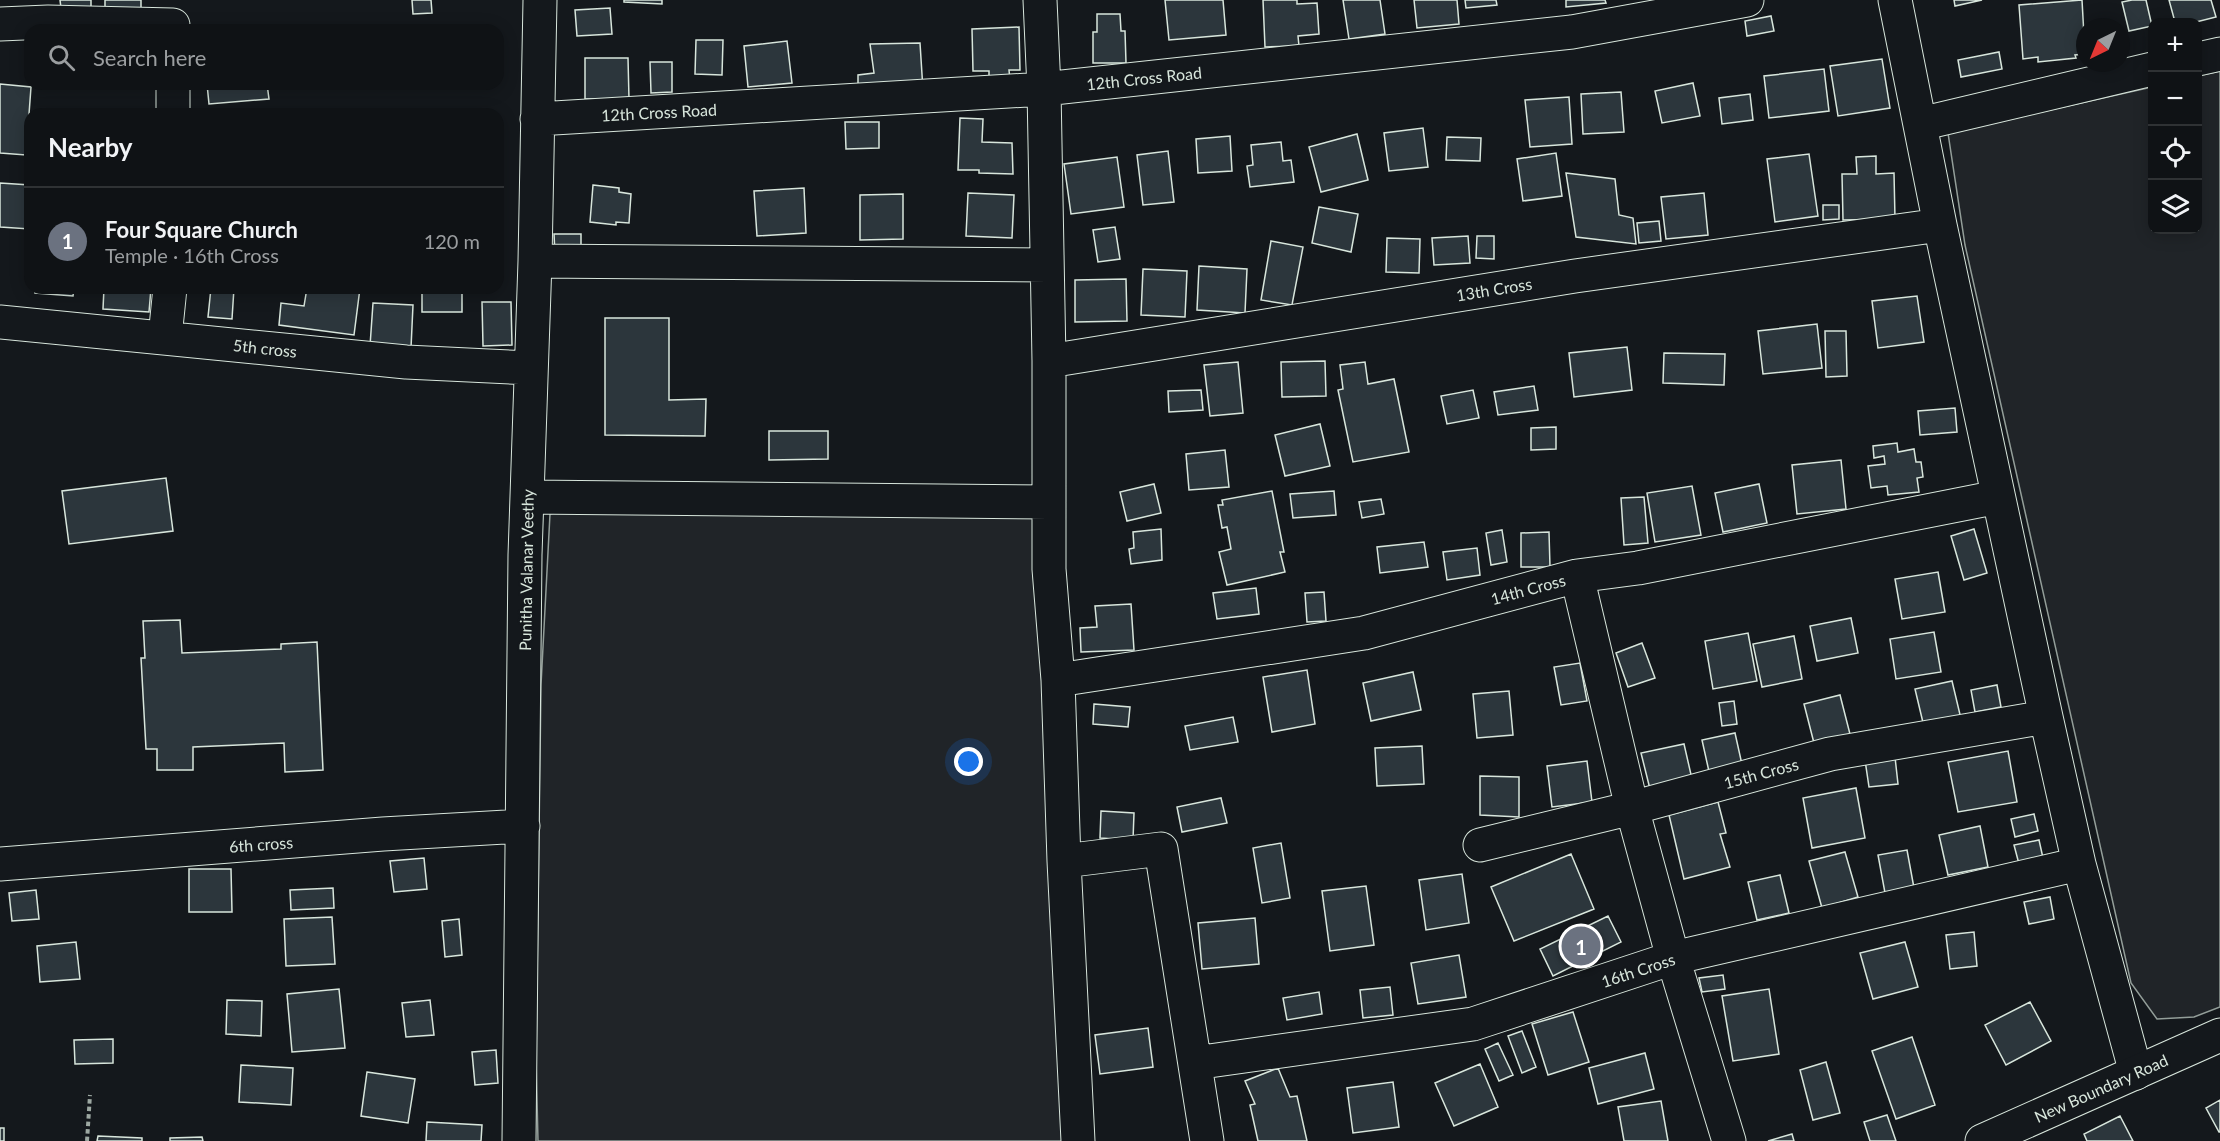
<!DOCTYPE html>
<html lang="en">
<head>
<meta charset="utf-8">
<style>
  body { margin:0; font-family:Lato,sans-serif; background:#181b1e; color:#f1f3f6 }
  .controls { position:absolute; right:18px; top:18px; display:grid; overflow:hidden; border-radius:12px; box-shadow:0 3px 15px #0003 }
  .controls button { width:54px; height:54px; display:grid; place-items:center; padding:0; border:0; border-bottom:2px solid #2f3234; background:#0f1215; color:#f1f3f6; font:30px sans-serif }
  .compass { position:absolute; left:2076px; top:18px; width:54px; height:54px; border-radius:50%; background:#0f1215; box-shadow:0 3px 15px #0003; rotate:223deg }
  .you { position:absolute; left:969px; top:762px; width:21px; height:21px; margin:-15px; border:4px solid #fff; border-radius:50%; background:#1a73e8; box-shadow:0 0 0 9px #1a73e833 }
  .badge { display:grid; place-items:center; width:39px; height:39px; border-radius:50%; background:#0b8043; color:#fff; font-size:20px; font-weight:700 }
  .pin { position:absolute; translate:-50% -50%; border:3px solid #fff; box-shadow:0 2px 6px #0006 }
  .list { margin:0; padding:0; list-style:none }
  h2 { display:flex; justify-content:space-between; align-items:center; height:78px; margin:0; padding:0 24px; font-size:26px }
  h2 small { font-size:20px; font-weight:400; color:#9b9ea0 }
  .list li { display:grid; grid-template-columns:39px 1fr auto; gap:18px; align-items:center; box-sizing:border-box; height:108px; padding:0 24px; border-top:2px solid #2f3234 }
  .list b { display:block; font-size:22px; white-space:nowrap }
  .list p { margin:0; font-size:20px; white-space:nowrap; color:#9b9ea0 }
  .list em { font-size:20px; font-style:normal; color:#9b9ea0 }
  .icon { flex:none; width:33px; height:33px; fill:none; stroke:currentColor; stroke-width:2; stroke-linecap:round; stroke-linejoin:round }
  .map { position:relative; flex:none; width:2220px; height:1141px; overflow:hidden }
  .search { position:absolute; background:#0f1215; box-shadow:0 3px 15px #0003; left:24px; top:24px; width:480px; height:66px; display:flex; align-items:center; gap:15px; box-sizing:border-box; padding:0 21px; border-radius:18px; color:#9b9ea0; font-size:22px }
  .panel { position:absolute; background:#0f1215; box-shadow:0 3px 15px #0003; left:24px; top:108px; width:480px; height:186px; border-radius:18px }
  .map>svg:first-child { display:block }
</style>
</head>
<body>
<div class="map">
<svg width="2220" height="1141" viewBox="0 0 2220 1141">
  <rect width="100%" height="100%" fill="#14181c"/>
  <path fill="#202428" stroke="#939e99" stroke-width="1.5" d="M2220 71V1007L2194 1017 2157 1019 2131 983 1965 245 1948 133 2152 87V230H2198V76Z
    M578 507 1038 514 1066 1141H538L536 1057 541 685 550 514Z"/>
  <path fill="#2c363c" stroke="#d8e6dc" stroke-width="1.5" d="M60 0H91V7L61 8Z
    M105 0H141V20L105 19Z
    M412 0H431L432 13 413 14Z
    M624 0H662V4L624 2Z
    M1165 0H1223L1226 35 1169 40Z
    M1263 0H1297V4L1317 3 1319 34 1298 36 1299 46 1265 47Z
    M1343 0H1380L1385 34 1349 39Z
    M1414 0H1457L1459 24 1417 28Z
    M1465 0H1496L1497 5 1466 8Z
    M1566 0H1605L1606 3 1566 7Z
    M1954 0H1982L1955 6Z
    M2082 0 2085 54 2075 55 2076 58 2038 62V57L2023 59 2019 5Z
    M2132 0H2146L2152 26 2129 31 2122 2Z
    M2169 0H2211L2216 17 2196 22H2175Z
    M610 8 612 34 577 36 575 10Z
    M1097 14H1120L1121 31H1125L1126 63H1093V32H1097Z
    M1771 16 1774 31 1747 36 1745 21Z
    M1019 27 1020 70H1009L1010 80H989V71H973L972 29Z
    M696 40H723L722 75 695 74Z
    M787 41 792 83 748 87 744 46Z
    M920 43 923 90H858V75L874 73 870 44Z
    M1999 52 2002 69 1961 77 1958 60Z
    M585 58H628L629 99H585Z
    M1882 59 1890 108 1838 116 1830 66Z
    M650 62H672V92L651 93Z
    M1824 69 1829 111 1769 118 1764 76Z
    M1693 83 1700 116 1662 123 1655 91Z
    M0 84 31 87 26 155 0 153Z
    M207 84H267L269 99 209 104Z
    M294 84H337L294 86Z
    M1621 92 1624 132 1583 134 1581 94Z
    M1750 94 1753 120 1722 124 1719 98Z
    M1569 97 1572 144 1530 147 1525 100Z
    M960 118 983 119 982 142 1012 143 1013 174 979 173V170H958Z
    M845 122H879V148L846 149Z
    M1423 128 1428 167 1389 171 1384 133Z
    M1357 134 1368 180 1321 192 1309 147Z
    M1230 136 1232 171 1198 173 1196 139Z
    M1447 137 1481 138 1480 161 1446 160Z
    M1281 142 1283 161 1291 160 1294 182 1250 187 1247 166 1253 165 1251 145Z
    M1168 151 1174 202 1143 205 1137 155Z
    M1556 153 1562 196 1523 201 1517 159Z
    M1809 154 1818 216 1775 222 1767 159Z
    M1876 156V174L1894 173 1895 219 1843 220 1842 174H1857L1856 157Z
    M1117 157 1124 207 1071 214 1064 164Z
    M1566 173 1615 179 1619 215 1633 218 1636 244 1576 237Z
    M0 183 30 185V229L0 227Z
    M593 185 619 188V192L631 194 629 223 616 222V225L590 222Z
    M804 188 806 233 757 236 754 191Z
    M968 193 1014 195 1012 238 966 236Z
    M1704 193 1708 235 1666 239 1661 197Z
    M903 194V239L860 240V195Z
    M1823 205H1839V219L1823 220Z
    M1319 207 1358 214 1351 252 1312 243Z
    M1659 221 1661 241 1639 243 1637 223Z
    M1115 227 1120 259 1098 262 1093 230Z
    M554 234H581V254H555Z
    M1468 236 1470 263 1434 265 1432 238Z
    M1477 236H1494V259L1476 258Z
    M1387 238 1420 239 1419 273 1386 272Z
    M1271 241 1303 247 1292 305 1261 300Z
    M1199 266 1247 269 1245 313 1197 310Z
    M1143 269 1187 271 1185 317 1141 315Z
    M1126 279 1127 321 1075 322V280Z
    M35 288H74L73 296 35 293Z
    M104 288H151L149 312 103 309Z
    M211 288H234L232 319 208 317Z
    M307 288H360L354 335 279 325 281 303 304 306Z
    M422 288H462V312H422Z
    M1917 296 1924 342 1878 348 1872 301Z
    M482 302H511L512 345 483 346Z
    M373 303 413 305 411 348 370 346Z
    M605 318H669V400L706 399 705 436 605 435Z
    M1817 324 1822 368 1763 374 1758 331Z
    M1825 331H1846L1847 376 1826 377Z
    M1627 347 1632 390 1574 397 1569 353Z
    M1664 353 1725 354 1724 385 1663 383Z
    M1325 361 1326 396 1282 397 1281 362Z
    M1238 362 1243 413 1210 416 1204 365Z
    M1365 362 1368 384 1394 379 1409 452 1353 462 1338 390 1343 389 1340 365Z
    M1534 386 1538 410 1498 415 1494 392Z
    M1201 390 1203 410 1169 412 1168 391Z
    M1473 390 1479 418 1447 424 1441 396Z
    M1955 408 1957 432 1920 435 1918 411Z
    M1320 424 1330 466 1285 476 1275 435Z
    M1556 427V449L1531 450V428Z
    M769 431H828V459L769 460Z
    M1897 443 1898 452 1914 449 1916 462H1921L1923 477 1917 478 1919 492 1888 495 1887 486 1871 488 1868 466 1885 464 1884 456 1874 458 1873 446Z
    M1225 450 1229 487 1189 490 1186 454Z
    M1841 460 1846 509 1797 514 1792 465Z
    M166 478 173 531 69 544 62 491Z
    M1154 484 1161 513 1127 521 1120 492Z
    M1759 484 1767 523 1723 532 1715 493Z
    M1692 486 1701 535 1655 542 1647 493Z
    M1272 491 1284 552H1280L1285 572 1227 585 1219 552 1231 549 1227 527 1222 528 1218 505H1223L1222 500Z
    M1334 491 1336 515 1293 518 1290 494Z
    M1644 497 1648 543 1624 545 1621 498Z
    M1381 499 1384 514 1362 518 1359 502Z
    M1161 529 1162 560 1131 564 1129 549 1134 548 1133 532Z
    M1974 529 1987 573 1964 580 1951 536Z
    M1502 530 1507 562 1491 565 1486 533Z
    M1549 532 1550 567H1521V533Z
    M1424 542 1428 567 1380 573 1377 547Z
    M1477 548 1480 575 1447 580 1443 552Z
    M1938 572 1945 612 1902 619 1895 579Z
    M1256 588 1259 614 1217 619 1213 593Z
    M1324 592 1326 621 1307 622 1305 593Z
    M1131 604 1134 650 1081 652 1080 628 1097 627 1095 606Z
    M1851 618 1858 653 1817 661 1810 626Z
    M180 620 182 653 281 649V644L317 642 323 770 285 772 284 743 193 747V770H157V749H146L141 658H145L143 621Z
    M1934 632 1941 672 1896 679 1890 639Z
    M1748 633 1757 681 1713 689 1705 641Z
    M1794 636 1802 679 1762 687 1753 644Z
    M1642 643 1655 678 1628 687 1616 653Z
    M1580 663 1587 701 1561 705 1554 667Z
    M1307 670 1315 724 1272 732 1263 677Z
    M1413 672 1421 710 1371 721 1363 683Z
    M1952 681 1962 723 1925 731 1915 689Z
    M1997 685 2001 707 1975 712 1971 690Z
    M1509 691 1513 735 1477 738 1473 694Z
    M1840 695 1851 738 1815 747 1804 704Z
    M1734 701 1737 724 1722 726 1719 703Z
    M1094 704 1130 707 1128 727 1093 724Z
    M1233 717 1238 742 1190 750 1185 726Z
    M1735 733 1743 769 1710 776 1702 740Z
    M1684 744 1692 779 1650 789 1641 753Z
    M1422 746 1424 784 1377 786 1375 748Z
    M2008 751 2017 802 1958 812 1948 762Z
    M1895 757 1898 784 1869 787 1865 760Z
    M1587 761 1592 802 1552 807 1547 766Z
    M1480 776 1519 777V817L1480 815Z
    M1856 788 1865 838 1812 848 1803 798Z
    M1221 798 1227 823 1182 832 1177 807Z
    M1718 802 1726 833 1720 834 1730 867 1684 879 1669 815Z
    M1101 811 1134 813 1133 840 1100 838Z
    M2034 814 2038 831 2015 837 2011 819Z
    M1980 826 1988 867 1948 875 1939 835Z
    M2039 840 2043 858 2019 864 2014 845Z
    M1281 843 1290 898 1262 903 1253 848Z
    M1907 850 1914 888 1885 893 1878 855Z
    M1845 852 1858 897 1822 908 1809 861Z
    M1571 854 1594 909 1514 941 1491 887Z
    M424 858 427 889 394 892 390 861Z
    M189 869H231L232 912H189Z
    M1462 874 1469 923 1426 930 1419 880Z
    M1780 875 1789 913 1757 920 1748 882Z
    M1366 886 1374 945 1330 951 1322 891Z
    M333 888 334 908 291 910 290 890Z
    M36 890 39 919 12 921 9 893Z
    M2050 897 2054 919 2029 924 2024 902Z
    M1608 916 1621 942 1553 976 1540 949Z
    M332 917 335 964 286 966 284 919Z
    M1255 918 1259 964 1202 969 1198 923Z
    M459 919 462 955 445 957 442 921Z
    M1974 932 1977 966 1950 969 1946 935Z
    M76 942 80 979 40 982 37 946Z
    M1905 942 1918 987 1873 999 1860 953Z
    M1459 955 1466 997 1418 1004 1411 963Z
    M1723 975 1725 989 1702 992 1699 978Z
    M1390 987 1393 1015 1363 1018 1360 990Z
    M339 989 345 1048 292 1052 287 994Z
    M1769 989 1779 1054 1733 1061 1722 996Z
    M1319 992 1322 1014 1287 1020 1283 998Z
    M227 1000 262 1001 261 1036 226 1034Z
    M430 1000 434 1035 406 1037 402 1003Z
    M2030 1002 2051 1041 2006 1065 1985 1025Z
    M1573 1012 1589 1062 1548 1075 1532 1024Z
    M1148 1028 1153 1067 1100 1074 1095 1035Z
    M1522 1031 1536 1067 1522 1073 1508 1036Z
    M1912 1037 1935 1105 1896 1119 1872 1051Z
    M113 1039V1063L75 1064 74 1040Z
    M1498 1043 1513 1075 1499 1081 1485 1049Z
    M496 1050 498 1083 475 1085 472 1052Z
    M1645 1053 1654 1089 1598 1104 1589 1068Z
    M1826 1062 1840 1113 1813 1120 1800 1070Z
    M1480 1064 1498 1107 1454 1126 1435 1083Z
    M241 1065 293 1068 291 1105 239 1102Z
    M1278 1068 1290 1097 1297 1096 1307 1141H1258L1250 1105 1255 1104 1245 1081Z
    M367 1072 415 1079 408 1123 361 1116Z
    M1393 1082 1399 1127 1353 1133 1347 1088Z
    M2220 1100V1132H2219L2206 1108Z
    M1661 1101 1668 1141H1624L1618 1107Z
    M1887 1115 1896 1141H1870L1864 1122Z
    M2120 1116 2133 1141H2087L2084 1134Z
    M427 1122 482 1125 481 1141H426Z
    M0 1128H4V1141H0Z
    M1792 1134 1794 1141H1768Z
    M98 1136 142 1138V1141H97Z
    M202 1137 203 1141H170V1138Z"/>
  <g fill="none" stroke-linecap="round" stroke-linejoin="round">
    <defs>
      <path id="minor" d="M1040 0 1044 89 1049 361V569L1058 680 1064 861 1078 1141
        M1895 0 1940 225 2046 717 2079 864 2136 1073
        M0 24 48 22 173 25
        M2198 59 2220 54
        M173 84V114
        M537 119 1044 89 1572 32 1747 0
        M1920 124 2152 69
        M535 261 1047 265
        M0 322 406 362 531 368
        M165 337 170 288
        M1049 361 1575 276 1940 225
        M527 497 1049 502
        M1577 576 1632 808 1673 958 1729 1141
        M1058 680 1364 633 1577 576 1638 568 1998 497
        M1480 845 1632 808 1830 754 2046 717
        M1064 861 1161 849 1207 1141
        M0 864 383 834 523 826
        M1195 1063 1473 1024 1673 958 2079 864
        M519 1141 525 555 535 261 540 0"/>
      <path id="major" d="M1982 1141 2220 1035"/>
    </defs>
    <use href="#minor" stroke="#d8e6dc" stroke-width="35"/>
    <use href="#major" stroke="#d8e6dc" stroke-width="35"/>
    <path stroke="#9da8a2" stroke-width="4" stroke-dasharray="4.5 3" stroke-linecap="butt" d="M396 114H404
      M87 1141 90 1095"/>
    <use href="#minor" stroke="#14181c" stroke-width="33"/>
    <use href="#major" stroke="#14181c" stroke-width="33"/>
  </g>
  <g text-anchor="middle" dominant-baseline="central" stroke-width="4.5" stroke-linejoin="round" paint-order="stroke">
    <g font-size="16" fill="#d8e6dc" stroke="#14181c">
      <text transform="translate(1144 78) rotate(-6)">12th Cross Road</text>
      <text transform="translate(659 112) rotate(-3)">12th Cross Road</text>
      <text transform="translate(1494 289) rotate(-9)">13th Cross</text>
      <text transform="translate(265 348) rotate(6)">5th cross</text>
      <text transform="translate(526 570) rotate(-89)">Punitha Valanar Veethy</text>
      <text transform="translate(1528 589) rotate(-15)">14th Cross</text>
      <text transform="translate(1761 773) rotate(-15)">15th Cross</text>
      <text transform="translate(261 844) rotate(-4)">6th cross</text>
      <text transform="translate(1638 970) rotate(-18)">16th Cross</text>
      <text transform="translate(2101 1088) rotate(-24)">New Boundary Road</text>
    </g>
  </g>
</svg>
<div class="controls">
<button>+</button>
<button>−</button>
<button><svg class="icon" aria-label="locate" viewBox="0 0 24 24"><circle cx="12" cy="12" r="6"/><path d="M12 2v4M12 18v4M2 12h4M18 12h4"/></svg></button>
<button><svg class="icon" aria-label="layers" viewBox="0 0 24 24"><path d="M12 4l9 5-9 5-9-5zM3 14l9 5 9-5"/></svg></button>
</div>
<svg class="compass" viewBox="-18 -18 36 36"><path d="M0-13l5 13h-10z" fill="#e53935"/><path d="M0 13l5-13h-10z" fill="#9b9ea0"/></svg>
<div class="you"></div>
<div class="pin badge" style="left:1581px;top:946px;background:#6b7280">1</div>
<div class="search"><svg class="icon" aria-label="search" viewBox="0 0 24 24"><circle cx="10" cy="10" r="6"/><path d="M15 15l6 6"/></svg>Search here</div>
<section class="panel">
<h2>Nearby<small></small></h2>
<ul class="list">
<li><span class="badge" style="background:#6b7280">1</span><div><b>Four Square Church</b><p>Temple · 16th Cross</p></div><em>120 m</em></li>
</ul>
</section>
</div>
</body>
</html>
